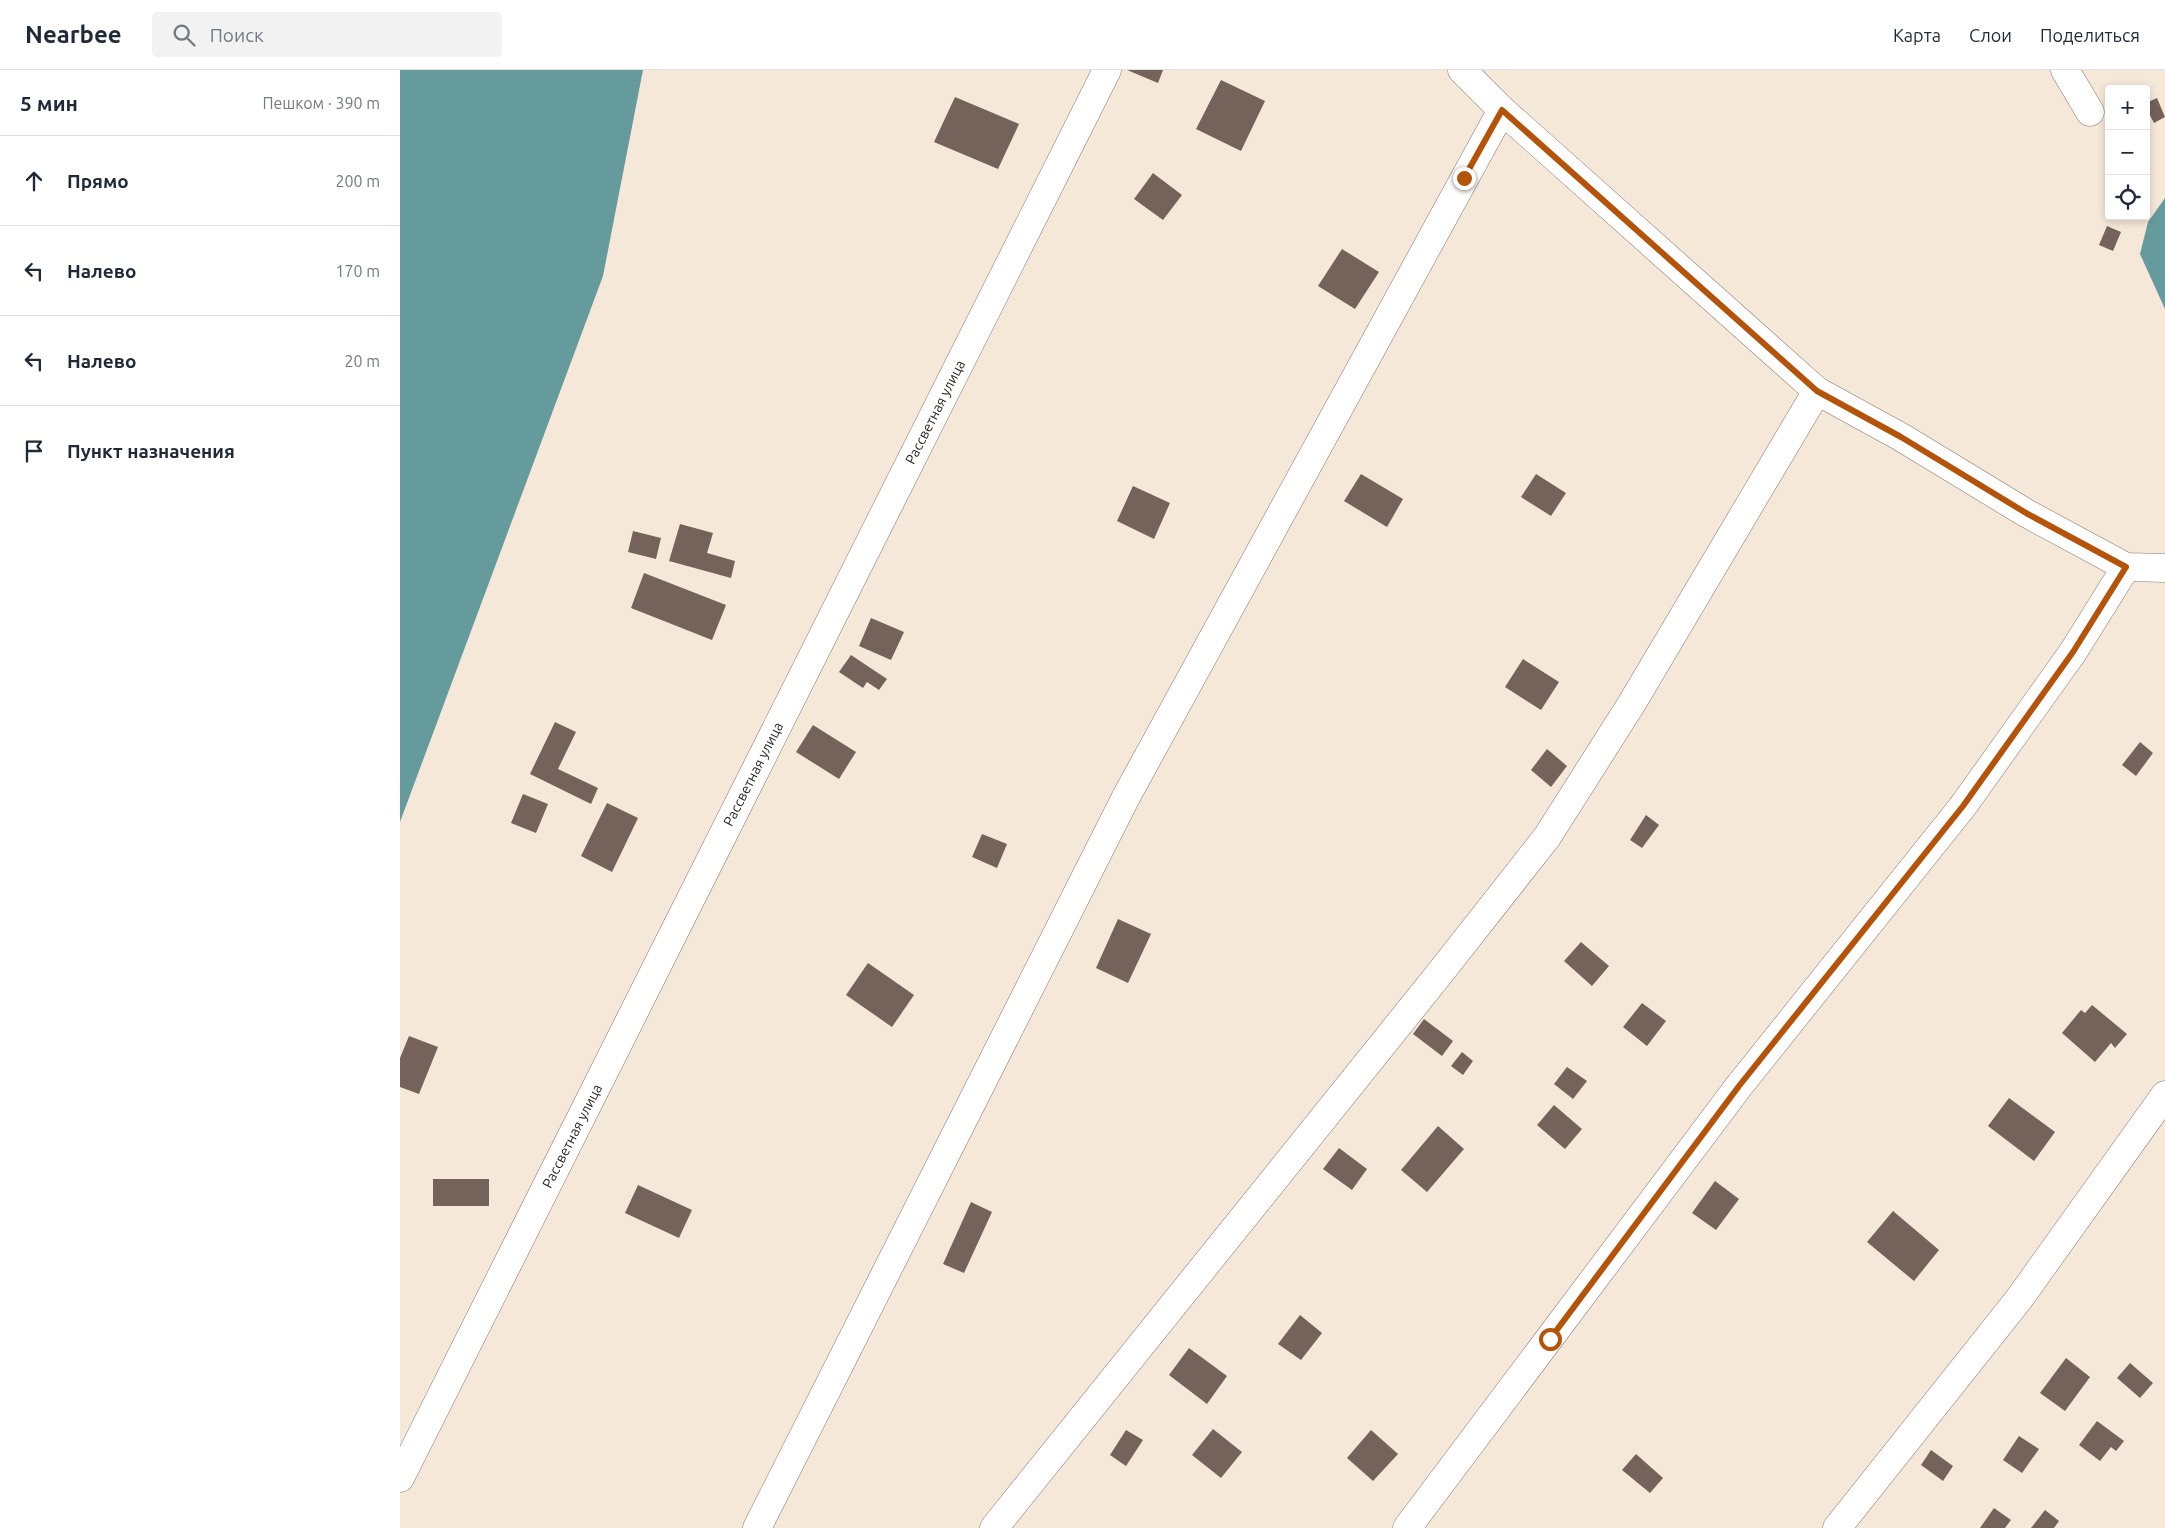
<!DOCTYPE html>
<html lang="ru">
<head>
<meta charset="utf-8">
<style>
  body { margin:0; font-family:Ubuntu,sans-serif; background:#f2f2f3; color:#1f2937 }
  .controls { position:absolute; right:15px; top:15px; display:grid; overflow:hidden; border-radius:5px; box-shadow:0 2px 8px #0003 }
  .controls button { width:45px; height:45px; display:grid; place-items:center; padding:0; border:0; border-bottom:1px solid #e0e1e3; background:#fff; color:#1f2937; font:25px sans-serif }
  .stop { position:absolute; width:15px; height:15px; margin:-11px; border:4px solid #b45309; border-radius:50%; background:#fff }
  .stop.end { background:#b45309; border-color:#fff; box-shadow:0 1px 5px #0008 }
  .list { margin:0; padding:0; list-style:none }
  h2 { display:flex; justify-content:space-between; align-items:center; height:65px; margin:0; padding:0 20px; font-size:21px }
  h2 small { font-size:16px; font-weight:400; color:#747a83 }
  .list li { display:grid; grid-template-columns:32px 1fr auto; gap:15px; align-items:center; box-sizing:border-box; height:90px; padding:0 20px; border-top:1px solid #e0e1e3 }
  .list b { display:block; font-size:19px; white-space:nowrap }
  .list em { font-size:16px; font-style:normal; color:#747a83 }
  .icon { flex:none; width:28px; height:28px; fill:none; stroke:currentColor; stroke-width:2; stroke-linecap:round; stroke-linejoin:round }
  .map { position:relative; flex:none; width:1765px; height:1458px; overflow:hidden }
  header { display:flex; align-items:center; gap:30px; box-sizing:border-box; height:70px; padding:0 25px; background:#fff; border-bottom:1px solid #e0e1e3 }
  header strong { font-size:24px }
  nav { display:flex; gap:28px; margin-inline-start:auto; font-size:18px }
  .search { width:350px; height:45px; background:#f2f2f3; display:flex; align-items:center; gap:12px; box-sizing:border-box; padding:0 18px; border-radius:5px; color:#747a83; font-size:19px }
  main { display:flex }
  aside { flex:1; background:#fff }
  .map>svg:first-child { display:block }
</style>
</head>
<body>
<header>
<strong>Nearbee</strong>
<div class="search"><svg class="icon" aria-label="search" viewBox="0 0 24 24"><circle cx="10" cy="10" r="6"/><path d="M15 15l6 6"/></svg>Поиск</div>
<nav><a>Карта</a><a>Слои</a><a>Поделиться</a></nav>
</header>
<main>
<aside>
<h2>5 мин<small>Пешком · 390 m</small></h2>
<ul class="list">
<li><svg class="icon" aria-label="ahead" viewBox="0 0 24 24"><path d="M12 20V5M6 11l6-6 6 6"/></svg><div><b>Прямо</b></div><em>200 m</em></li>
<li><svg class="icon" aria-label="left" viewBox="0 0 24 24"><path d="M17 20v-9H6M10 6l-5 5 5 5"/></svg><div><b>Налево</b></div><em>170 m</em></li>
<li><svg class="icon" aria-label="left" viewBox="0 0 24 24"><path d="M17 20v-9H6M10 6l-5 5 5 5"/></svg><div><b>Налево</b></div><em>20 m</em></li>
<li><svg class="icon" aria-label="arrive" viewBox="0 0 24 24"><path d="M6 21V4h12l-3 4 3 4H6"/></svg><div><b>Пункт назначения</b></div></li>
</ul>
</aside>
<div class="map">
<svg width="1765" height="1458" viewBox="0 0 1765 1458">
  <rect width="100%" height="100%" fill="#f6e8d9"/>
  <path fill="#659b9c" d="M0 0H243L203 206 0 752Z
    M1765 128V239L1740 184 1748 152Z"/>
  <path fill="#74625b" d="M727 0H763L758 13Z
    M821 10 865 31 841 81 796 59Z
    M555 27 619 54 598 99 534 72Z
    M1757 28 1765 47 1754 53 1746 38V33Z
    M753 103 782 125 763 150 734 129Z
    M1707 156 1721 162 1713 181 1699 175Z
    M942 179 979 202 955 239 918 216Z
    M961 404 1003 429 987 457 944 431Z
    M1136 404 1166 423 1151 446 1121 427Z
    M733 416 770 433 754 469 717 451Z
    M280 454 313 463 307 483 335 491 331 508 269 491Z
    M233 461 261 468 256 489 228 482Z
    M244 503 326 535 312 570 231 538Z
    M471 548 504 562 491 590 459 576Z
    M451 585 487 609 479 620 467 612 463 618 439 602Z
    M1123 589 1159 612 1141 640 1105 617Z
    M155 652 176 662 158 699 198 718 191 734 130 704Z
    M413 655 456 682 439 709 396 682Z
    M1740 672 1753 683 1736 706 1722 695Z
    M1147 679 1167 696 1151 717 1131 700Z
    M123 724 148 734 136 763 111 753Z
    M207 733 238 748 212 802 181 786Z
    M1246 745 1259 755 1242 778 1230 770Z
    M582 764 607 774 597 798 572 787Z
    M718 849 751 864 728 913 696 898Z
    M1181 872 1209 896 1192 916 1164 891Z
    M468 893 514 925 492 957 446 925Z
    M1242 933 1266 951 1247 976 1223 957Z
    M1692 935 1727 964 1715 978 1711 973 1695 992 1662 963 1681 940 1685 943Z
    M1024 949 1053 971 1042 986 1013 964Z
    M9 966 38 977 19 1024 0 1017V988Z
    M1062 982 1073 991 1063 1005 1051 996Z
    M1167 997 1187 1011 1173 1029 1154 1014Z
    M1609 1028 1655 1062 1634 1091 1588 1056Z
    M1154 1035 1182 1059 1165 1079 1137 1055Z
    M1038 1056 1064 1079 1027 1122 1001 1100Z
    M939 1078 967 1099 952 1120 923 1099Z
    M33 1109H89V1136H33Z
    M1315 1111 1339 1129 1316 1160 1292 1143Z
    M238 1115 292 1140 279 1168 225 1143Z
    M571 1132 592 1142 564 1203 543 1194Z
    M1493 1141 1539 1180 1514 1211 1467 1172Z
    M900 1245 922 1263 901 1290 878 1274Z
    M789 1278 827 1306 807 1334 769 1305Z
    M1666 1288 1690 1307 1665 1341 1640 1323Z
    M1730 1293 1753 1313 1740 1328 1717 1308Z
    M1697 1351 1724 1371 1716 1381 1711 1377 1700 1391 1679 1375Z
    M813 1359 842 1382 821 1408 792 1385Z
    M726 1360 743 1370 726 1396 710 1385Z
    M971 1360 998 1384 973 1411 947 1388Z
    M1619 1366 1639 1379 1622 1403 1603 1390Z
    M1531 1380 1553 1396 1543 1411 1521 1395Z
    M1236 1384 1263 1408 1250 1423 1222 1400Z
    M1594 1438 1611 1450 1605 1458H1580Z
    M1645 1440 1659 1451 1654 1458H1631Z"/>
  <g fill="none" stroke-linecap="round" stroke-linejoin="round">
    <defs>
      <path id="minor" d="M1062 0 1102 40 1417 321 1501 367 1626 443 1726 497 1765 498
        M1665 0 1690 42
        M0 1408 707 0
        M357 1458 726 727 1102 40
        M594 1458 1040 903 1147 767 1232 633 1417 321
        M1007 1458 1339 1016 1563 736 1673 582 1726 497
        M1437 1458 1619 1229 1765 1025"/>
    </defs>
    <use href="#minor" stroke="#85796b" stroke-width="29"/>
    <use href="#minor" stroke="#fff" stroke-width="28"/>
  </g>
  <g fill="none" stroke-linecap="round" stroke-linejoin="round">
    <path stroke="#b45309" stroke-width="6" d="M1064 108 1102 40 1417 321 1501 367 1626 443 1726 497 1673 582 1563 736 1339 1016 1150 1269"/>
  </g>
  <g text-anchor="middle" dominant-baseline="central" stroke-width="5" stroke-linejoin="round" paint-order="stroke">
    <g font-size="14" fill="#2a251f" stroke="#fff">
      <text transform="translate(535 342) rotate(-63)">Рассветная улица</text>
      <text transform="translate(353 704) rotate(-63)">Рассветная улица</text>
      <text transform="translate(172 1066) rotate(-63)">Рассветная улица</text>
    </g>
  </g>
</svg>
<div class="controls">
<button>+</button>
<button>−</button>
<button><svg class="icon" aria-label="locate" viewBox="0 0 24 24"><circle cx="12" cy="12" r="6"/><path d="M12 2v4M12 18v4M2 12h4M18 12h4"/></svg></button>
</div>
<div class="stop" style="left:1150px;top:1269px"></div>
<div class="stop end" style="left:1064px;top:108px"></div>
</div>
</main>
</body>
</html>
